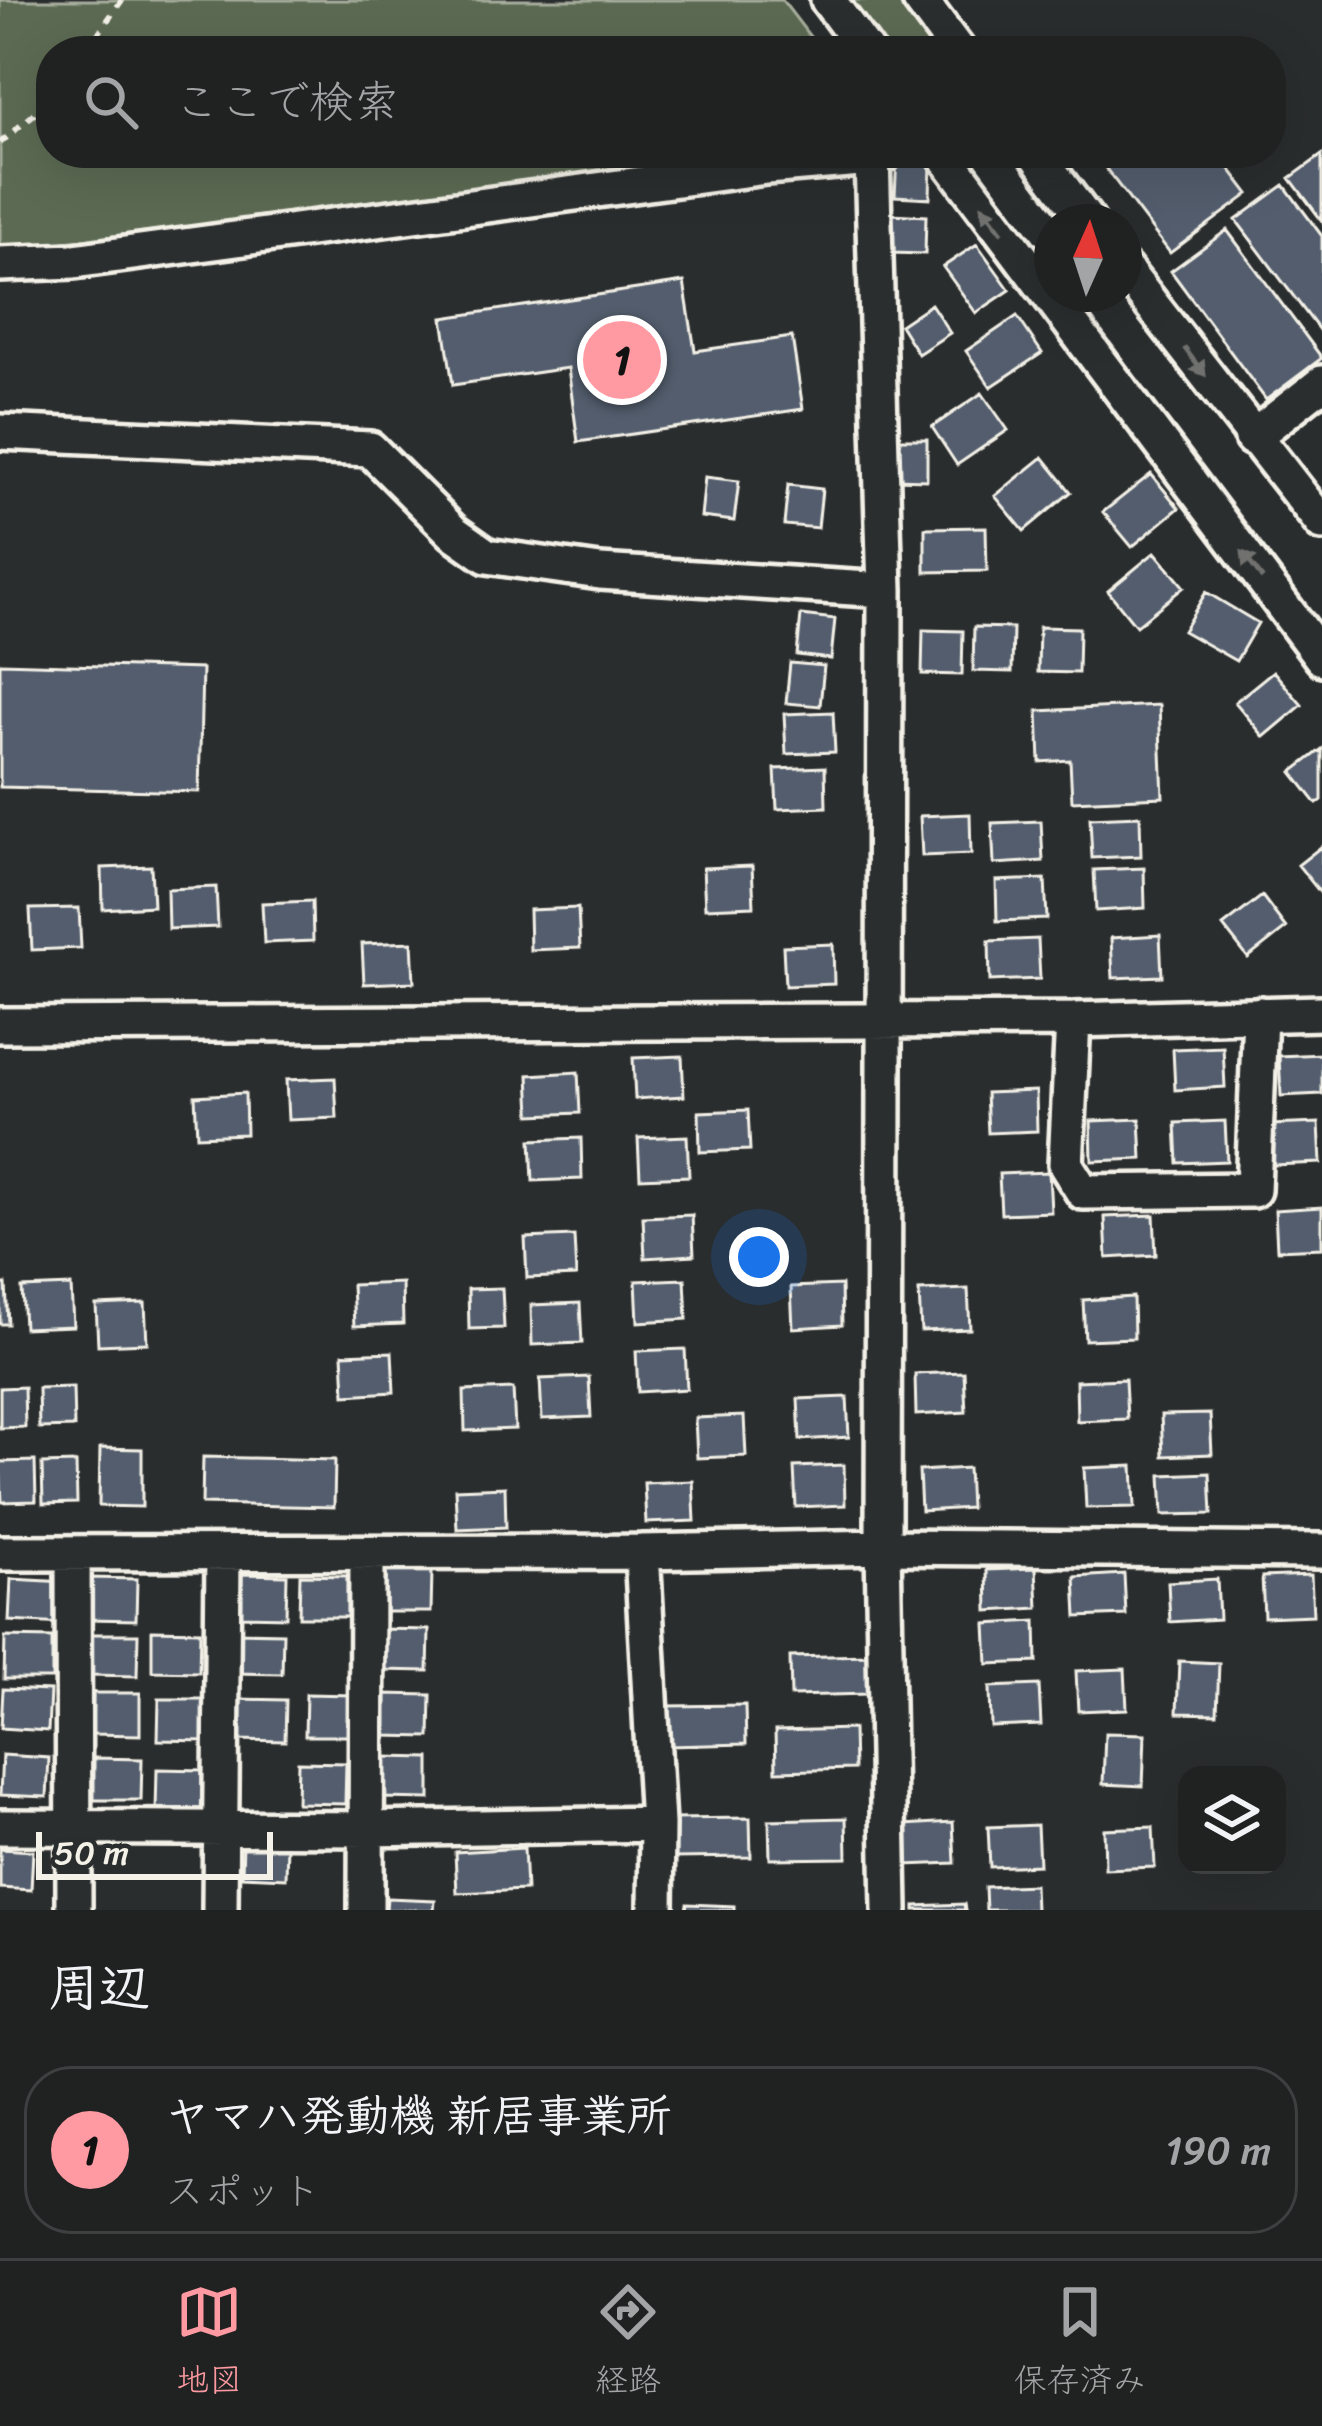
<!DOCTYPE html>
<html lang="ja">
<head>
<meta charset="utf-8">
<style>
  body { margin:0; font-family:Sriracha,"Klee One",sans-serif; background:#282a2a; color:#f1f3f6 }
  .controls { position:absolute; right:36px; bottom:36px; display:grid; overflow:hidden; border-radius:24px; box-shadow:0 12px 48px #0002 }
  .controls button { width:108px; height:108px; display:grid; place-items:center; padding:0; border:0; border-bottom:3px solid #3d3f40; background:#202222; color:#f1f3f6; font:60px sans-serif }
  .compass { position:absolute; left:1034px; top:204px; width:108px; height:108px; border-radius:50%; background:#202222; box-shadow:0 12px 48px #0002; rotate:3deg }
  .scale { position:absolute; left:36px; bottom:30px; width:237px; box-sizing:border-box; padding-left:12px; border:6px solid #f4f1e8; border-top:0; font-size:33px; line-height:42px; white-space:nowrap; color:#f4f1e8; -webkit-text-stroke:9px #2a2d2e; paint-order:stroke }
  .you { position:absolute; left:759px; top:1257px; width:42px; height:42px; margin:-30px; border:9px solid #fff; border-radius:50%; background:#1a73e8; box-shadow:0 0 0 18px #1a73e833 }
  .badge { display:grid; place-items:center; width:78px; height:78px; border-radius:50%; background:#ff9aa2; color:#111; font-size:39px; font-weight:700 }
  .pin { position:absolute; translate:-50% -50%; border:6px solid #fff; box-shadow:0 3px 12px #0006 }
  .list { margin:0; padding:0; list-style:none }
  h2 { display:flex; justify-content:space-between; align-items:center; height:156px; margin:0; padding:0 48px; font-size:51px }
  h2 small { font-size:39px; font-weight:400; color:#a2a4a5 }
  .list li { display:grid; grid-template-columns:78px 1fr auto; gap:36px; align-items:center; box-sizing:border-box; height:168px; margin:0 24px 24px; padding:0 24px; border:3px solid #3d3f40; border-radius:48px }
  .list b { display:block; font-size:45px; white-space:nowrap }
  .list p { margin:0; font-size:39px; white-space:nowrap; color:#a2a4a5 }
  .list em { font-size:39px; font-style:normal; color:#a2a4a5 }
  .icon { flex:none; width:66px; height:66px; fill:none; stroke:currentColor; stroke-width:2; stroke-linecap:round; stroke-linejoin:round }
  .map { position:relative; flex:none; width:1322px; height:1910px; overflow:hidden }
  .search { position:absolute; background:#202222; box-shadow:0 12px 48px #0002; left:36px; right:36px; top:36px; height:132px; display:flex; align-items:center; gap:30px; box-sizing:border-box; padding:0 42px; border-radius:48px; color:#a2a4a5; font-size:45px }
  .sheet { height:348px; background:#202222 }
  nav { display:flex; justify-content:space-around; align-items:center; box-sizing:border-box; height:168px; border-top:3px solid #3d3f40; background:#202222; font-size:33px; color:#a2a4a5 }
  nav a { display:grid; justify-items:center; gap:6px }
  nav .on { color:#ff9aa2 }
  .map>svg:first-child { display:block }
</style>
</head>
<body>
<div class="map">
<svg width="1322" height="1910" viewBox="0 0 1322 1910">
  <rect width="100%" height="100%" fill="#2a2d2e"/>
  <filter id="ink" filterUnits="userSpaceOnUse"><feTurbulence type="fractalNoise" baseFrequency=".00833" numOctaves="2"/><feDisplacementMap in="SourceGraphic" scale="24" xChannelSelector="R" yChannelSelector="G"/><feConvolveMatrix kernelMatrix="1 2 1 2 8 2 1 2 1" color-interpolation-filters="sRGB"/></filter>
  <g filter="url(#ink)">
    <path fill="#5b6a52" stroke="#a8ae9d" stroke-width="3" d="M0 0H782L821 51H51V153H779L0 250Z
      M845 0H900L939 51H883Z"/>
    <path fill="#525d6d" stroke="#f4f1e8" stroke-width="3" d="M1094 153H1218L1249 194 1170 253Z
      M1322 155V221L1290 178Z
      M897 158 931 159 930 198 895 196Z
      M1284 185 1322 236V334L1236 220Z
      M891 214 926 216 925 254 890 253Z
      M1227 230 1322 358 1266 400 1171 271Z
      M977 244 1010 290 976 313 943 267Z
      M684 282 695 351 792 337 803 409 578 442 568 368 453 385 443 318Z
      M931 304 950 333 918 354 900 325Z
      M1017 316 1042 353 991 387 966 351Z
      M982 393 1008 430 957 465 932 427Z
      M894 439H927V480L893 479Z
      M1043 457 1071 492 1024 531 995 496Z
      M1151 474 1179 508 1132 547 1103 512Z
      M705 477 739 481 734 521 701 517Z
      M788 485 822 489 818 528 784 525Z
      M986 527 987 571 925 572V528Z
      M1155 552 1184 587 1136 626 1108 591Z
      M1206 592 1258 623 1236 661 1183 631Z
      M801 615 835 619 831 659 797 655Z
      M974 627 1013 628 1012 672 973 671Z
      M1039 627 1079 628 1078 673 1038 672Z
      M923 630 963 631 962 675 922 674Z
      M0 663 202 669 199 792 0 787Z
      M790 663 824 666 820 706 786 703Z
      M1273 671 1302 705 1264 737 1235 702Z
      M1159 705 1163 797 1072 801 1070 760 1040 762 1038 711Z
      M833 712 835 752 786 754 784 714Z
      M1322 749V800L1317 804 1292 772Z
      M825 767 826 807 777 809 775 769Z
      M970 814 971 854 922 856 920 816Z
      M1140 816 1141 856 1092 858 1090 818Z
      M1041 821 1043 861 994 864 992 823Z
      M1322 846V895L1298 865Z
      M151 866 153 906 103 909 102 868Z
      M752 866 754 906 705 908 703 868Z
      M1144 868 1145 908 1096 911 1094 870Z
      M1045 879 1047 919 997 921 996 881Z
      M216 887 218 927 168 929 167 889Z
      M1262 896 1286 928 1248 958 1223 926Z
      M312 901 313 941 264 943 262 903Z
      M79 908 81 948 32 950 30 909Z
      M578 908 580 948 530 950 529 910Z
      M1160 935 1162 976 1113 978 1111 938Z
      M1038 939 1040 979 990 981 989 941Z
      M412 942 414 982 364 984 362 944Z
      M833 944 834 984 785 986 783 946Z
      M1223 1047 1225 1087 1175 1090 1173 1049Z
      M1322 1054V1094L1281 1096 1279 1056Z
      M682 1056 684 1096 635 1099 633 1058Z
      M578 1072 580 1113 531 1115 529 1075Z
      M335 1078 337 1118 288 1120 286 1080Z
      M1036 1091 1037 1131 988 1133 986 1093Z
      M245 1093 246 1134 197 1136 195 1096Z
      M748 1110 750 1150 700 1152 699 1112Z
      M1140 1119 1142 1159 1092 1161 1091 1121Z
      M1225 1121 1227 1161 1178 1163 1176 1123Z
      M1319 1123 1321 1163 1272 1165 1270 1125Z
      M687 1136 689 1176 640 1178 638 1138Z
      M581 1138 582 1179 533 1181 531 1140Z
      M1049 1172 1051 1212 1001 1214 999 1174Z
      M1322 1207V1248L1277 1250 1275 1210Z
      M692 1215 694 1255 645 1258 643 1217Z
      M1154 1215 1156 1255 1107 1258 1105 1217Z
      M574 1236 576 1276 527 1278 525 1238Z
      M685 1279 687 1319 638 1322 636 1281Z
      M402 1283 403 1324 354 1326 352 1285Z
      M0 1284H6L8 1324H0Z
      M841 1285 842 1325 793 1328 791 1287Z
      M71 1286 73 1326 24 1328 22 1288Z
      M502 1288 504 1328 469 1329 468 1289Z
      M968 1289 970 1329 921 1331 919 1291Z
      M1133 1297 1134 1338 1085 1340 1083 1300Z
      M145 1303 147 1343 98 1345 96 1305Z
      M580 1303 582 1343 532 1345 531 1305Z
      M685 1349 687 1389 638 1392 636 1351Z
      M392 1352 394 1392 345 1395 343 1354Z
      M964 1372 966 1412 916 1415 915 1374Z
      M589 1377 591 1417 542 1419 540 1379Z
      M1125 1379 1127 1419 1077 1421 1076 1381Z
      M24 1387 25 1427 0 1428V1388Z
      M73 1387 74 1427 39 1428 38 1388Z
      M513 1389 515 1429 465 1431 464 1391Z
      M847 1397 849 1437 800 1440 798 1399Z
      M1210 1414 1212 1454 1163 1456 1161 1415Z
      M744 1416 746 1456 697 1458 695 1418Z
      M100 1448 142 1449V1507L99 1506Z
      M203 1457 335 1460 334 1507 202 1504Z
      M35 1461 36 1501 2 1502 0 1462Z
      M76 1463 77 1503 43 1504 42 1464Z
      M844 1465 845 1505 796 1507 794 1467Z
      M1133 1466 1135 1507 1086 1508 1084 1468Z
      M968 1468 970 1508 921 1511 919 1471Z
      M1210 1473 1212 1514 1163 1515 1161 1475Z
      M693 1481 695 1521 646 1523 644 1483Z
      M505 1487 506 1527 457 1529 455 1489Z
      M1036 1568 1038 1608 988 1611 987 1570Z
      M384 1570 432 1571 431 1612H384Z
      M239 1574 287 1575 286 1617 239 1616Z
      M1124 1574 1126 1615 1077 1617 1075 1577Z
      M300 1575 347 1576V1617H299Z
      M1311 1575 1313 1615 1264 1617 1262 1577Z
      M89 1578 137 1579 136 1620 89 1619Z
      M11 1579 66 1582 64 1624 9 1621Z
      M1217 1579 1219 1619 1170 1622 1168 1582Z
      M1036 1621 1037 1662 988 1664 986 1624Z
      M381 1629 429 1630 428 1671 381 1670Z
      M152 1630 200 1631 199 1672 152 1671Z
      M235 1632 283 1633 282 1674 235 1673Z
      M90 1634H138L137 1676 90 1675Z
      M5 1637 52 1638V1679H4Z
      M868 1655 869 1694 791 1696 790 1657Z
      M1179 1661 1219 1663 1217 1714 1177 1713Z
      M1125 1669 1127 1709 1078 1711 1076 1671Z
      M1039 1685 1041 1725 991 1727 990 1687Z
      M3 1689 50 1691 48 1731 1 1728Z
      M93 1693H140V1735L92 1734Z
      M306 1694 353 1695V1736H305Z
      M383 1694 431 1695 430 1737 383 1736Z
      M159 1699H207L206 1741 158 1740Z
      M238 1699 286 1700 285 1741 238 1740Z
      M745 1705 746 1744 668 1746 667 1706Z
      M853 1729 854 1769 776 1771 775 1731Z
      M1105 1733 1145 1734 1143 1786 1103 1784Z
      M2 1755 49 1758 47 1797 0 1795Z
      M383 1757 430 1758V1799L382 1798Z
      M94 1758 142 1759 141 1800H94Z
      M298 1762 346 1763 345 1804 297 1803Z
      M157 1769 204 1770V1811H156Z
      M750 1818 751 1857 673 1858 672 1819Z
      M846 1818 847 1858 770 1859 769 1820Z
      M953 1822 955 1863 905 1865 904 1825Z
      M1037 1825 1039 1865 990 1867 988 1827Z
      M1153 1827 1155 1867 1105 1869 1104 1829Z
      M243 1842 287 1844 286 1878 242 1876Z
      M524 1848 526 1890 457 1893 455 1852Z
      M0 1849 33 1851 31 1890 0 1888Z
      M1034 1885 1035 1910H986L985 1887Z
      M387 1898 435 1900 434 1910H386Z
      M687 1904 734 1906V1910H686Z
      M964 1904 965 1910H915V1906Z"/>
    <g fill="none" stroke-linecap="round" stroke-linejoin="round">
      <defs>
        <path id="minor" d="M828 0 866 51
          M920 0 958 51
          M943 153 1322 658
          M1036 153 1088 222
          M872 158 885 590 883 1547 890 1910
          M0 264 74 261 766 167 872 158 886 153
          M1124 269 1322 523
          M0 432 370 449 453 532 487 556 600 572 885 590
          M1252 438 1322 383
          M1073 1020 1066 1165 1083 1192 1253 1190 1260 1014
          M0 1025 1073 1020 1322 1013
          M642 1552 657 1824 656 1910
          M0 1553 642 1552 883 1547 1322 1551
          M73 1554 74 1910
          M0 1827 367 1829 657 1824
          M220 1910 223 1553
          M366 1910 367 1554"/>
      </defs>
      <use href="#minor" stroke="#f4f1e8" stroke-width="42"/>
      <path stroke="#f4f1e8" stroke-width="6" stroke-dasharray="9 9" stroke-linecap="butt" d="M86 51 122 0
        M0 143 33 115 51 93"/>
      <use href="#minor" stroke="#2a2d2e" stroke-width="33"/>
    </g>
    <defs><path id="oneway-solid" d="M-6-.8H1V-3.2L6.5 0L1 3.2V.8H-6Z" transform="scale(3)"/></defs>
    <g fill="#71726f">
      <use href="#oneway-solid" transform="translate(992 219) rotate(-127)"/>
      <use href="#oneway-solid" transform="translate(1195 362) rotate(53)"/>
      <use href="#oneway-solid" transform="translate(1252 565) rotate(-127)"/>
    </g>
  </g>
</svg>
<div class="controls">
<button><svg class="icon" aria-label="layers" viewBox="0 0 24 24"><path d="M12 4l9 5-9 5-9-5zM3 14l9 5 9-5"/></svg></button>
</div>
<svg class="compass" viewBox="-18 -18 36 36"><path d="M0-13l5 13h-10z" fill="#e53935"/><path d="M0 13l5-13h-10z" fill="#a2a4a5"/></svg>
<div class="scale">50 m</div>
<div class="you"></div>
<div class="pin badge" style="left:622px;top:360px">1</div>
<div class="search"><svg class="icon" aria-label="search" viewBox="0 0 24 24"><circle cx="10" cy="10" r="6"/><path d="M15 15l6 6"/></svg>ここで検索</div>
</div>
<section class="sheet">
<h2>周辺<small></small></h2>
<ul class="list">
<li><span class="badge">1</span><div><b>ヤマハ発動機 新居事業所</b><p>スポット</p></div><em>190 m</em></li>
</ul>
</section>
<nav>
<a class="on"><svg class="icon" aria-label="map" viewBox="0 0 24 24"><path d="M3 6l6-2 6 2 6-2v14l-6 2-6-2-6 2zM9 4v14M15 6v14"/></svg>地図</a>
<a><svg class="icon" aria-label="directions" viewBox="0 0 24 24"><path d="M12 3l9 9-9 9-9-9zM9 14v-3h6M13 9l2 2-2 2"/></svg>経路</a>
<a><svg class="icon" aria-label="saved" viewBox="0 0 24 24"><path d="M7 4h10v16l-5-4-5 4z"/></svg>保存済み</a>
</nav>
</body>
</html>
